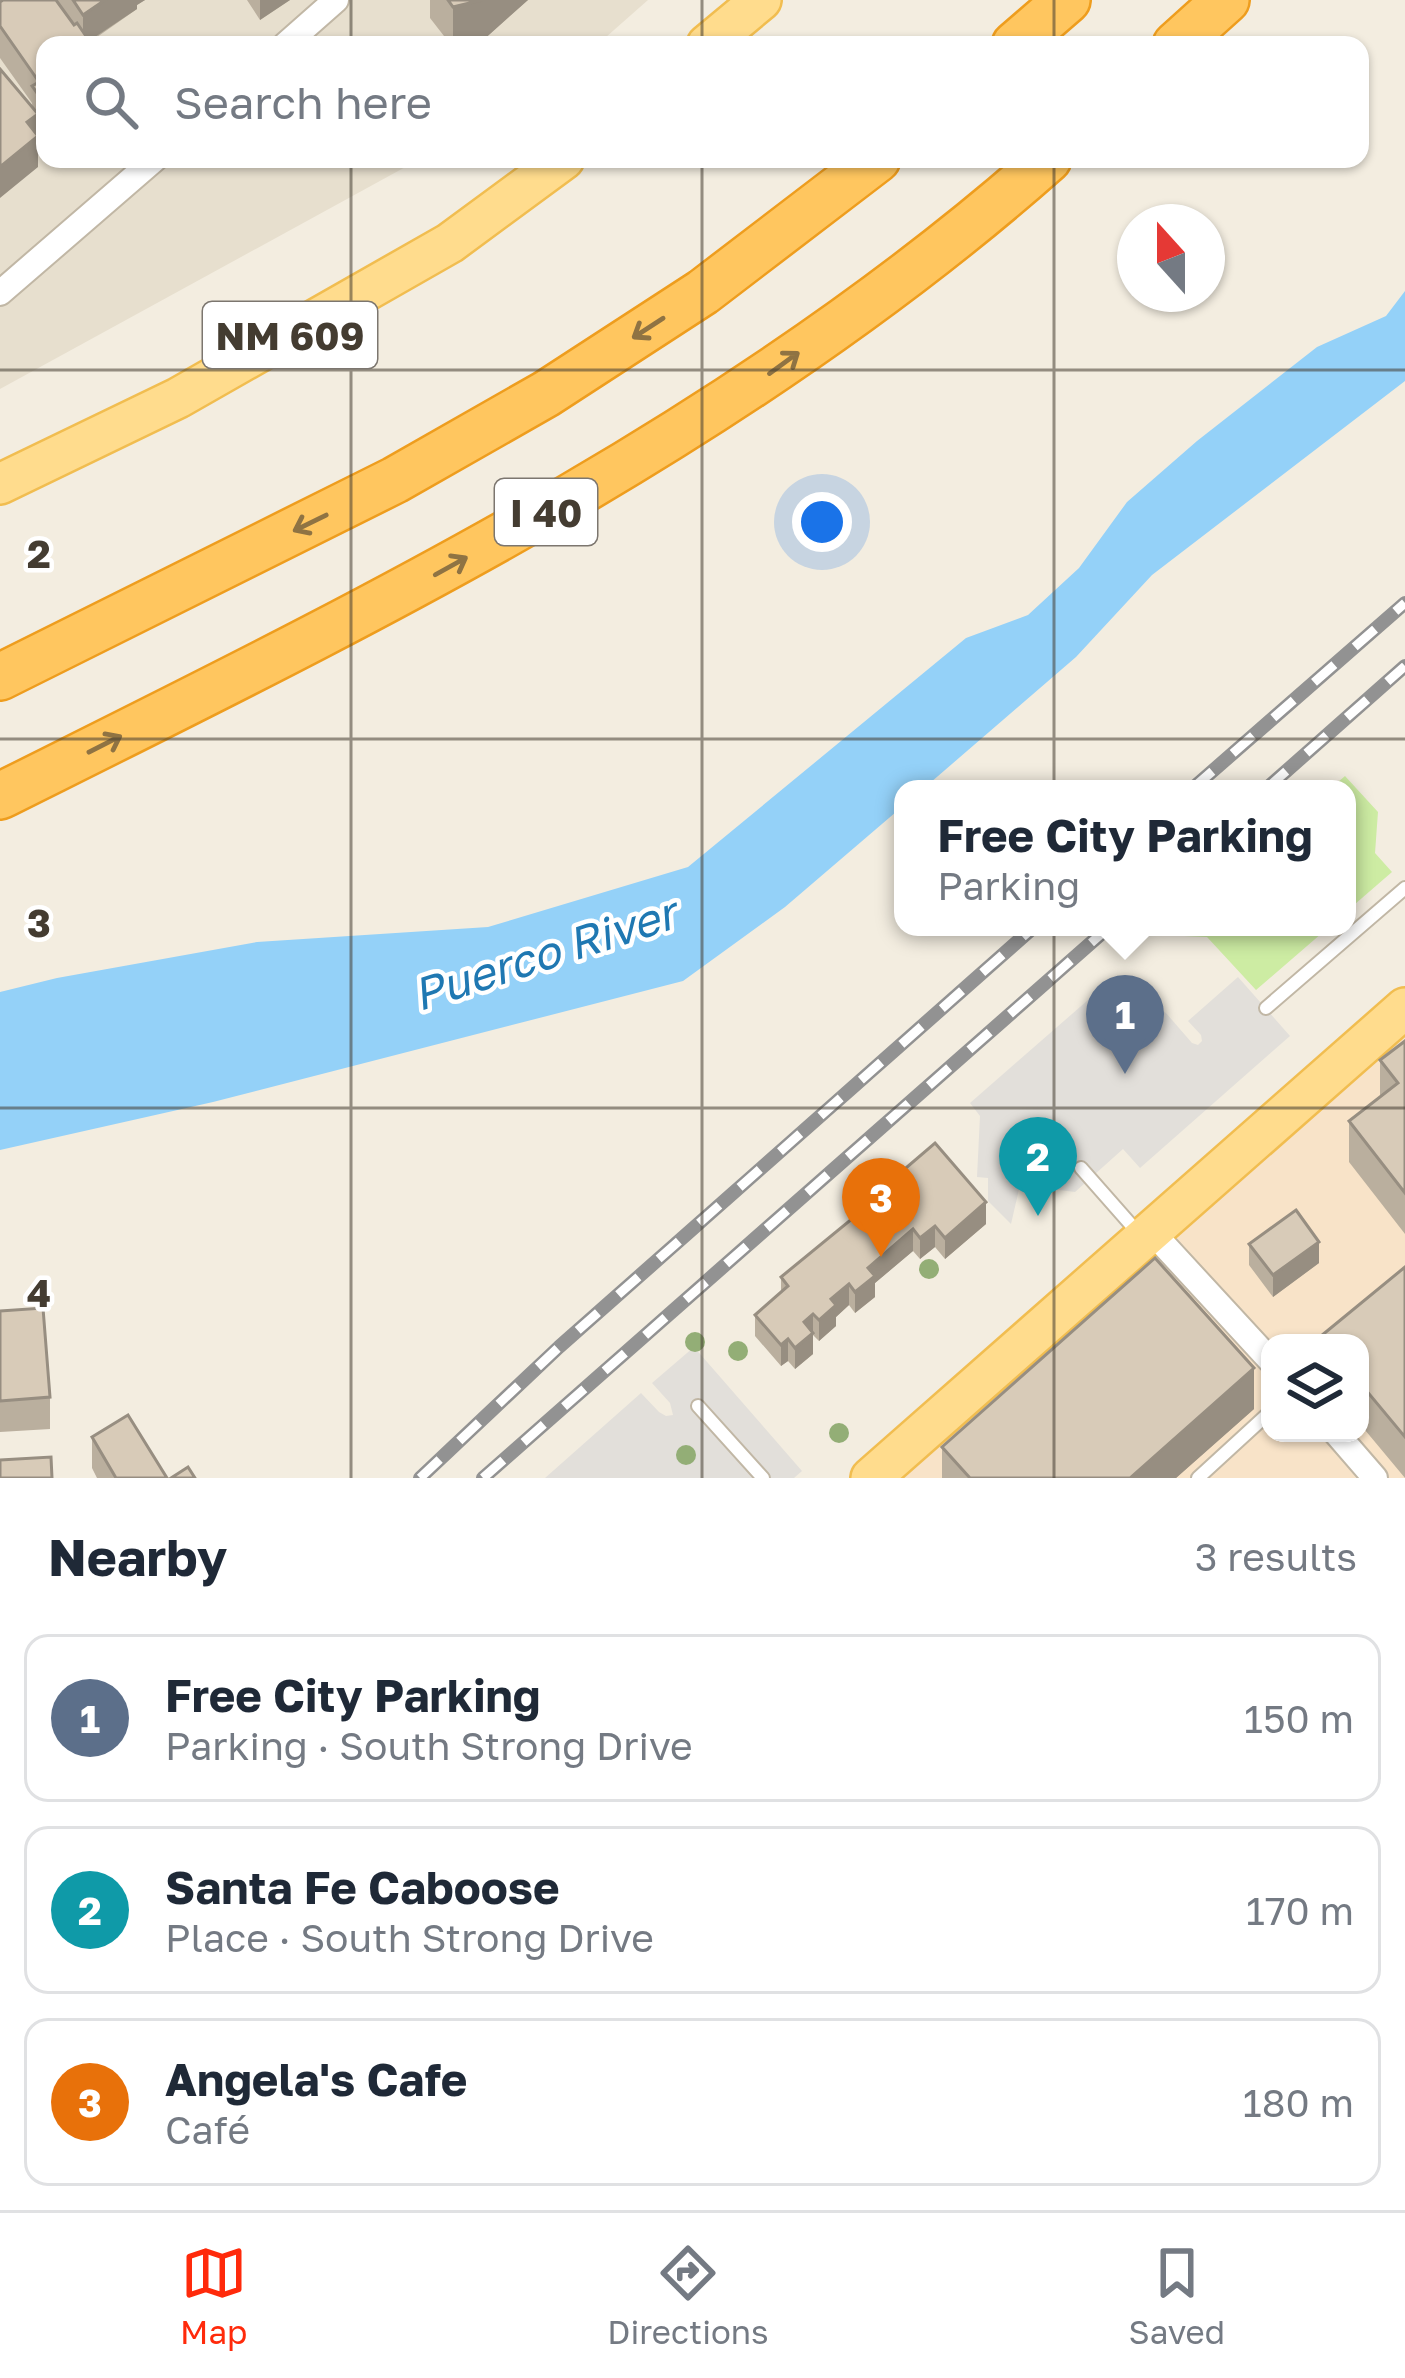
<!DOCTYPE html>
<html lang="en">
<head>
<meta charset="utf-8">
<style>
  body { margin:0; font-family:"Golos Text",sans-serif; background:#f2f2f3; color:#1f2937 }
  .controls { position:absolute; right:36px; bottom:36px; display:grid; overflow:hidden; border-radius:24px; box-shadow:0 3px 9px #0004 }
  .controls button { width:108px; height:108px; display:grid; place-items:center; padding:0; border:0; border-bottom:3px solid #e0e1e3; background:#fff; color:#1f2937; font:60px sans-serif }
  .compass { position:absolute; left:1117px; top:204px; width:108px; height:108px; border-radius:50%; background:#fff; box-shadow:0 3px 9px #0004; rotate:339deg }
  .you { position:absolute; left:822px; top:522px; width:42px; height:42px; margin:-30px; border:9px solid #fff; border-radius:50%; background:#1a73e8; box-shadow:0 0 0 18px #1a73e833 }
  .badge { display:grid; place-items:center; width:78px; height:78px; border-radius:50%; background:#ff2a0b; color:#fff; font-size:39px; font-weight:700 }
  .pin { position:absolute; translate:-50% -99px; filter:drop-shadow(0 3px 6px #0008) }
  .pin::after { content:''; position:absolute; top:63px; width:42px; height:36px; background:inherit; clip-path:polygon(0 0,100% 0,50% 100%) }
  .popup { position:absolute; left:894px; top:780px; width:462px; height:156px; box-sizing:border-box; display:grid; place-content:center; border-radius:24px; background:#fff; filter:drop-shadow(0 3px 9px #0005); font-size:39px; white-space:nowrap; color:#747a83 }
  .popup b { font-size:45px; color:#1f2937 }
  .popup::after { content:''; position:absolute; left:50%; top:100%; margin-left:-24px; border:24px solid transparent; border-top-color:#fff }
  .list { margin:0; padding:0; list-style:none }
  h2 { display:flex; justify-content:space-between; align-items:center; height:156px; margin:0; padding:0 48px; font-size:51px }
  h2 small { font-size:39px; font-weight:400; color:#747a83 }
  .list li { display:grid; grid-template-columns:78px 1fr auto; gap:36px; align-items:center; box-sizing:border-box; height:168px; margin:0 24px 24px; padding:0 24px; border:3px solid #e0e1e3; border-radius:24px }
  .list b { display:block; font-size:45px; white-space:nowrap }
  .list p { margin:0; font-size:39px; white-space:nowrap; color:#747a83 }
  .list em { font-size:39px; font-style:normal; color:#747a83 }
  .icon { flex:none; width:66px; height:66px; fill:none; stroke:currentColor; stroke-width:2; stroke-linecap:round; stroke-linejoin:round }
  .map { position:relative; flex:none; width:1405px; height:1478px; overflow:hidden }
  .search { position:absolute; background:#fff; box-shadow:0 3px 9px #0004; left:36px; right:36px; top:36px; height:132px; display:flex; align-items:center; gap:30px; box-sizing:border-box; padding:0 42px; border-radius:24px; color:#747a83; font-size:45px }
  .sheet { height:732px; background:#fff }
  nav { display:flex; justify-content:space-around; align-items:center; box-sizing:border-box; height:168px; border-top:3px solid #e0e1e3; background:#fff; font-size:33px; color:#747a83 }
  nav a { display:grid; justify-items:center; gap:6px }
  nav .on { color:#ff2a0b }
  .map>svg:first-child { display:block }
</style>
</head>
<body>
<div class="map">
<svg width="1405" height="1478" viewBox="0 0 1405 1478">
  <rect width="100%" height="100%" fill="#f3ede0"/>
  <path fill="#e7dfce" d="M0 0H648L597 45H45V159H420L0 389Z"/>
  <path fill="#f8e3c8" fill-rule="evenodd" d="M1405 1009V1478H871ZM1270 1343H1360V1433H1270Z"/>
  <path fill="#cdeca3" d="M1345 776 1378 812 1375 853 1392 872 1347 911V789H1330Z
    M1174 927H1329L1256 990 1207 937 1184 936Z"/>
  <path fill="#e2dfda" d="M1238 977 1290 1036 1140 1168 1123 1149 1075 1192 1020 1185 1011 1224 988 1201V1178L977 1177 980 1116 970 1103 1088 1000 1145 998 1166 1013 1192 1043 1198 1045 1202 1041 1201 1035 1188 1021Z
    M694 1347 802 1471 794 1478H545L641 1393 659 1412 666 1416 673 1415 670 1403 652 1383Z"/>
  <path fill="#94d1f8" d="M1405 291V381L1152 575 1076 657 923 789H903V806L785 907 683 981 213 1102 0 1150V992L57 978 257 942 488 927 688 867 966 638 1028 615 1079 568 1127 502 1197 441 1317 347 1386 316Z"/>
  <g fill="none" stroke-linecap="round" stroke-linejoin="round">
    <defs>
      <path id="lane" d="M1266 1008 1405 888
        M1081 1168 1140 1235
        M698 1406 763 1478
        M1198 1478 1270 1412"/>
      <path id="street" d="M285 45 336 0
        M0 293 155 159
        M1152 1232 1270 1360
        M1336 1433 1375 1478"/>
      <path id="primary" d="M707 45 761 0
        M0 484 178 398 450 243 564 159
        M871 1478 1405 1008"/>
      <path id="highway" d="M1015 45 1067 0
        M1176 45 1226 0
        M0 677 395 480 546 394 703 292 877 159
        M0 796C366 613 739 433 1048 159"/>
    </defs>
    <use href="#lane" stroke="#c1b7a5" stroke-width="16"/>
    <use href="#street" stroke="#c1b7a5" stroke-width="28"/>
    <use href="#primary" stroke="#f1bd50" stroke-width="44"/>
    <use href="#highway" stroke="#ee9d1e" stroke-width="50"/>
    <use href="#lane" stroke="#fff" stroke-width="12"/>
    <use href="#street" stroke="#fff" stroke-width="24"/>
    <use href="#primary" stroke="#ffdc8d" stroke-width="39"/>
    <use href="#highway" stroke="#ffc65f" stroke-width="45"/>
    <defs>
      <path id="rail" d="M1192 789 1405 603
        M1266 789 1405 666
        M420 1478 559 1347 1034 927
        M483 1478 1109 927"/>
    </defs>
    <use href="#rail" stroke="#929292" stroke-width="14"/>
    <use href="#rail" stroke="#fff" stroke-width="9" stroke-dasharray="27" stroke-linecap="butt"/>
  </g>
  <g fill="#93ae76">
    <circle cx="929" cy="1269" r="10"/>
    <circle cx="695" cy="1342" r="10"/>
    <circle cx="738" cy="1351" r="10"/>
    <circle cx="839" cy="1433" r="10"/>
    <circle cx="686" cy="1455" r="10"/>
  </g>
  <path fill="#baaf9e" d="M3 0H145L137 5V9L90 42 45 45V135L38 125V167L32 103 0 58V2Z
    M247 0H290L260 20Z
    M430 0H528L481 42 465 45H451L430 18Z
    M1405 1041V1234L1349 1162V1121L1380 1097V1060Z
    M893 1179 986 1224 945 1259 935 1247 920 1259 913 1251 875 1283V1297L855 1313 849 1305 836 1317V1326L819 1341 813 1335V1354L795 1369 788 1361 781 1366 755 1336V1315L781 1292V1277L893 1185Z
    M1249 1244 1319 1263 1273 1297 1249 1265Z
    M1405 1267V1478L1360 1424V1343H1321V1336Z
    M0 1311 50 1397V1429L0 1432Z
    M1254 1409 1176 1478H942V1447Z
    M92 1437 167 1478H97L92 1468Z"/>
  <path fill="#978e81" d="M105 0H145L137 5V9L83 45V15Z
    M260 0H290L260 20Z
    M482 0H528L481 42 453 45V7Z
    M38 114V167L0 198V167L27 122Z
    M986 1202V1224L945 1259V1238Z
    M935 1226V1247L920 1259V1238Z
    M913 1229V1251L875 1283V1297L855 1313V1292L868 1268Z
    M1319 1242V1263L1273 1297V1275Z
    M849 1284V1305L836 1317V1326L819 1341V1320L831 1299Z
    M813 1314V1354L795 1369V1348L804 1322Z
    M788 1339V1361L781 1366V1345Z
    M1254 1368V1409L1176 1478H1130Z"/>
  <path fill="#d8cbb8" stroke="#978e81" stroke-width="3" d="M3 0H56L74 25 77 23 92 45H45V104L32 86 39 82 0 26V2Z
    M73 0H105L83 15Z
    M448 0H482L453 7Z
    M0 69 38 114 27 122 38 136 0 167Z
    M1405 1041V1193L1349 1121 1398 1083 1380 1060Z
    M935 1143 986 1202 945 1238 935 1226 920 1238 913 1229 868 1268 875 1276 855 1292 849 1284 831 1299 836 1305 819 1320 813 1314 804 1322 813 1333 795 1348 788 1339 781 1345 755 1315 788 1286 781 1277 897 1182 893 1179Z
    M1296 1210 1319 1242 1273 1275 1249 1244Z
    M1155 1258 1254 1368 1130 1478H970L942 1447Z
    M1405 1267V1437L1360 1383V1343H1327L1321 1336Z
    M43 1308 50 1397 0 1401V1311Z
    M128 1415 167 1478H116L92 1437Z
    M51 1457 52 1478H0V1460Z
    M188 1467 195 1478H171Z"/>
  <defs><path id="oneway-shaft" d="M-6 0H5M1.5-3L5.5 0L1.5 3" fill="none" stroke-width="1.6" stroke-linecap="round" stroke-linejoin="round" transform="scale(3)"/></defs>
  <g stroke="#8f7343">
    <use href="#oneway-shaft" transform="translate(648 328) rotate(147)"/>
    <use href="#oneway-shaft" transform="translate(784 363) rotate(-36)"/>
    <use href="#oneway-shaft" transform="translate(310 523) rotate(154)"/>
    <use href="#oneway-shaft" transform="translate(451 566) rotate(-29)"/>
    <use href="#oneway-shaft" transform="translate(105 744) rotate(-27)"/>
  </g>
  <path fill="none" stroke="#443c31" stroke-width="3" stroke-opacity="0.55" d="M351 0V45M702 0V45M1054 0V45M351 159V1478M702 159V1478M1054 159V1478M0 370H1405M0 739H1405M0 1108H1405"/>
  <g text-anchor="middle" dominant-baseline="central" stroke-width="9" stroke-linejoin="round" paint-order="stroke">
    <g fill="#fff" stroke="#7c766f" stroke-width="3">
      <rect x="203" y="302" width="174" height="66" rx="9"/>
      <rect x="495" y="479" width="102" height="66" rx="9"/>
    </g>
    <g font-size="39" font-weight="bold" fill="#443c31">
      <text x="290" y="335">NM 609</text>
      <text x="546" y="512">I 40</text>
    </g>
    <g font-size="45" font-style="italic" fill="#1f78b2" stroke="#fff">
      <text transform="translate(544 953) rotate(-18)">Puerco River</text>
    </g>
  </g>
  <g font-size="39" text-anchor="middle" font-weight="bold" fill="#443c31" stroke="#fff" stroke-width="9" stroke-linejoin="round" paint-order="stroke">
    <text x="39" y="568">2</text>
    <text x="39" y="937">3</text>
    <text x="39" y="1307">4</text>
  </g>
</svg>
<div class="controls">
<button><svg class="icon" aria-label="layers" viewBox="0 0 24 24"><path d="M12 4l9 5-9 5-9-5zM3 14l9 5 9-5"/></svg></button>
</div>
<svg class="compass" viewBox="-18 -18 36 36"><path d="M0-13l5 13h-10z" fill="#e53935"/><path d="M0 13l5-13h-10z" fill="#747a83"/></svg>
<div class="you"></div>
<div class="pin badge" style="left:1125px;top:1074px;background:#5c6f8a">1</div>
<div class="popup"><b>Free City Parking</b>Parking</div>
<div class="pin badge" style="left:1038px;top:1216px;background:#0f9aa8">2</div>
<div class="pin badge" style="left:881px;top:1257px;background:#e8710a">3</div>
<div class="search"><svg class="icon" aria-label="search" viewBox="0 0 24 24"><circle cx="10" cy="10" r="6"/><path d="M15 15l6 6"/></svg>Search here</div>
</div>
<section class="sheet">
<h2>Nearby<small>3 results</small></h2>
<ul class="list">
<li><span class="badge" style="background:#5c6f8a">1</span><div><b>Free City Parking</b><p>Parking · South Strong Drive</p></div><em>150 m</em></li>
<li><span class="badge" style="background:#0f9aa8">2</span><div><b>Santa Fe Caboose</b><p>Place · South Strong Drive</p></div><em>170 m</em></li>
<li><span class="badge" style="background:#e8710a">3</span><div><b>Angela's Cafe</b><p>Café</p></div><em>180 m</em></li>
</ul>
</section>
<nav>
<a class="on"><svg class="icon" aria-label="map" viewBox="0 0 24 24"><path d="M3 6l6-2 6 2 6-2v14l-6 2-6-2-6 2zM9 4v14M15 6v14"/></svg>Map</a>
<a><svg class="icon" aria-label="directions" viewBox="0 0 24 24"><path d="M12 3l9 9-9 9-9-9zM9 14v-3h6M13 9l2 2-2 2"/></svg>Directions</a>
<a><svg class="icon" aria-label="saved" viewBox="0 0 24 24"><path d="M7 4h10v16l-5-4-5 4z"/></svg>Saved</a>
</nav>
</body>
</html>
